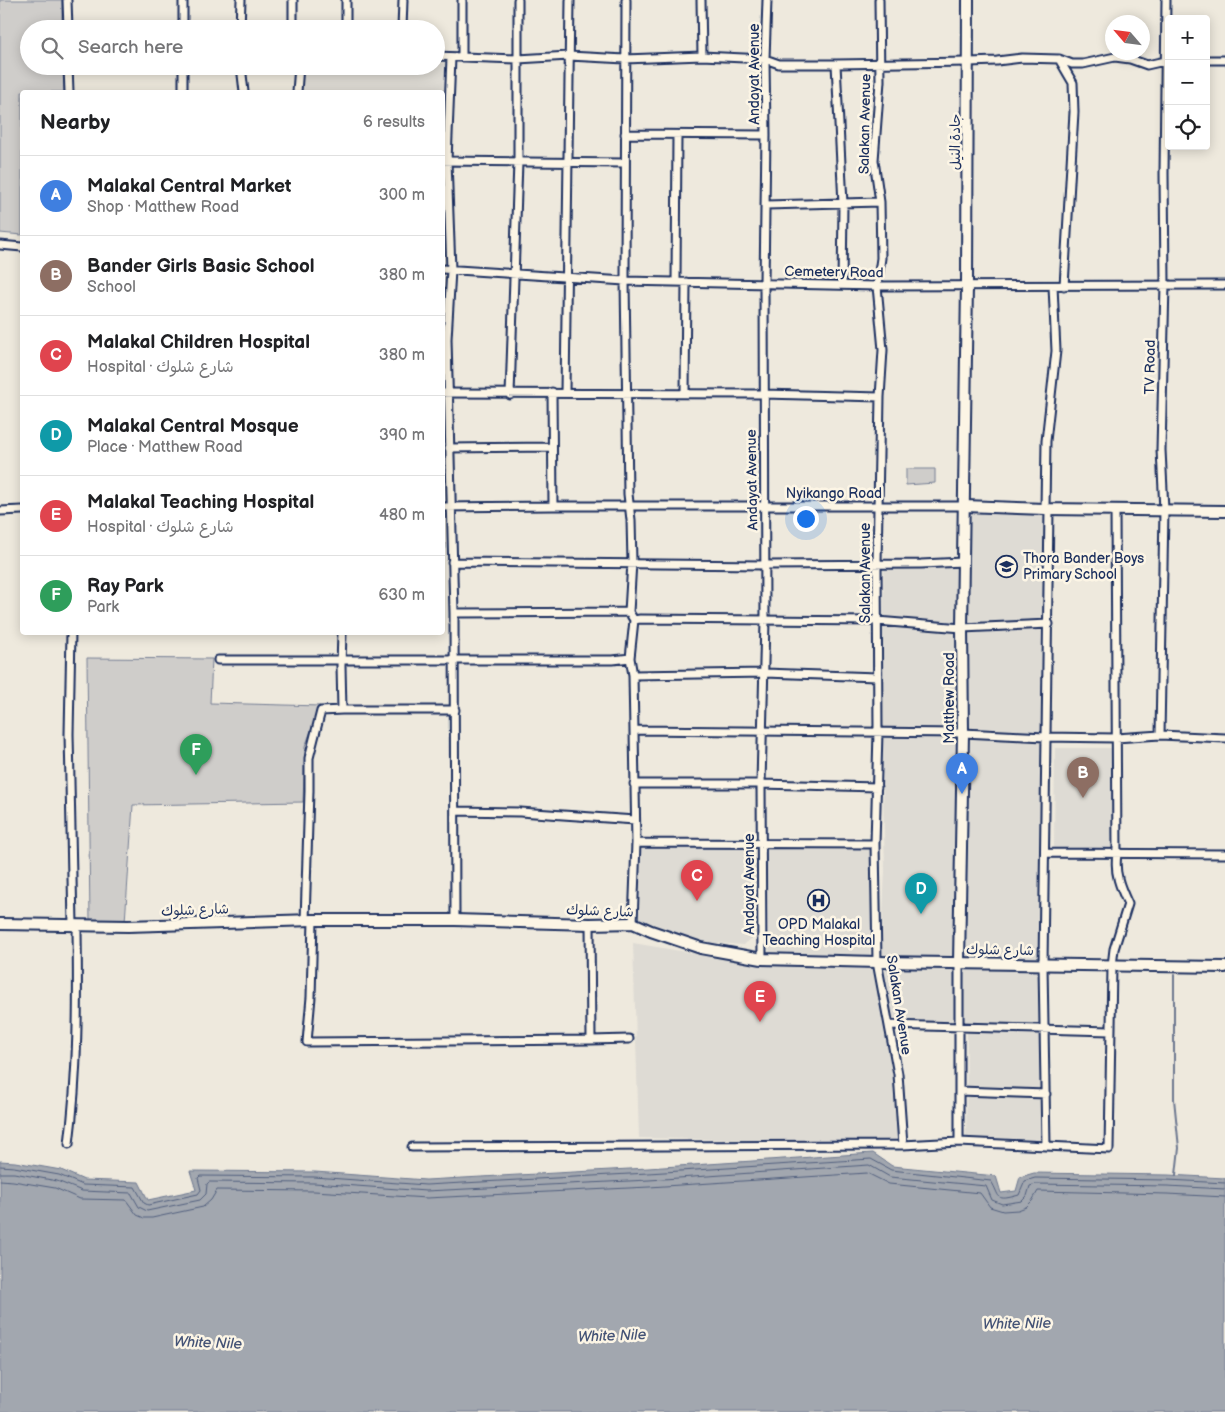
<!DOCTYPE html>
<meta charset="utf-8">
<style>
body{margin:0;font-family:"Balsamiq Sans","Playpen Sans Arabic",sans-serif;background:#f6f6f6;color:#202124}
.controls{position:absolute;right:15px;top:15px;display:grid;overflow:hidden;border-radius:5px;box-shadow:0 2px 12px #0003}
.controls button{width:45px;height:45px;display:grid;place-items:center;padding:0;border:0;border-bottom:1px solid #e0e0e0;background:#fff;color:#202124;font:25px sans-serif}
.compass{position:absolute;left:1105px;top:15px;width:45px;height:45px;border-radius:50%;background:#fff;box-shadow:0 2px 12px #0003;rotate:298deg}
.you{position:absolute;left:805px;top:518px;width:18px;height:18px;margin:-12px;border:4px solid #fff;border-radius:50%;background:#1a73e8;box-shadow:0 0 0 8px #1a73e833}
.badge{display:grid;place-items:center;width:32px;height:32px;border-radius:50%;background:#111827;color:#fff;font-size:16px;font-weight:700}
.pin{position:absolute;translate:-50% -41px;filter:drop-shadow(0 1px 2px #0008)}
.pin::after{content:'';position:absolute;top:26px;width:18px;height:15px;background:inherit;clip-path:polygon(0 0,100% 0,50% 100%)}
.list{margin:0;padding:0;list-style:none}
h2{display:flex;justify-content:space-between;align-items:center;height:65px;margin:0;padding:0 20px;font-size:21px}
h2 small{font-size:16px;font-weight:400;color:#757577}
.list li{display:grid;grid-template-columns:32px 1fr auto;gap:15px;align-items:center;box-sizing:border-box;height:80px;padding:0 20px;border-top:1px solid #e0e0e0}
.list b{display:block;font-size:19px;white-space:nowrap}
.list p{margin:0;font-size:16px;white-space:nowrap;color:#757577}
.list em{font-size:16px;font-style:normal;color:#757577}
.icon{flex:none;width:28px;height:28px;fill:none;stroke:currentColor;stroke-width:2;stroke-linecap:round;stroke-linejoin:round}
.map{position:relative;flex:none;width:1225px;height:1412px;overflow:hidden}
.search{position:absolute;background:#fff;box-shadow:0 2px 12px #0003;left:20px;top:20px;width:425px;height:55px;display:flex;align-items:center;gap:12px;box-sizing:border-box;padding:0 18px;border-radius:28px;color:#757577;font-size:19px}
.panel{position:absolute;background:#fff;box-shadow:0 2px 12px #0003;left:20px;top:90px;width:425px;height:545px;border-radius:5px}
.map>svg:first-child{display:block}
.built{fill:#dedbd4}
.green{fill:#cfcdca;stroke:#757e94}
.water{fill:#a2a7af;stroke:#6c778f}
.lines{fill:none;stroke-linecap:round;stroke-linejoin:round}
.shore{stroke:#515f7e;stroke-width:1}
.stream{stroke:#6c778f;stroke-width:2}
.street-casing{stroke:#1b2f5e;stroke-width:11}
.secondary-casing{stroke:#1b2f5e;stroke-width:14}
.street{stroke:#fcf5e5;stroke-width:7}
.secondary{stroke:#fcf5e5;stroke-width:10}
.labels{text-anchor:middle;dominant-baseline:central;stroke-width:5;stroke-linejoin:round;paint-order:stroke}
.street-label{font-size:14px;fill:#1b2f5e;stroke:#fcf5e5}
.poi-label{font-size:14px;fill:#1b2f5e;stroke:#fcf5e5;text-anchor:start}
.water-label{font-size:15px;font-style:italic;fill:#445376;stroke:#fcf5e5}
</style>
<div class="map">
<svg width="1225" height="1412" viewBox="0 0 1225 1412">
<rect width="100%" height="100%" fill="#eee9dd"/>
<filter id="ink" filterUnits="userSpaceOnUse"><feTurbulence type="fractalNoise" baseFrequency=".02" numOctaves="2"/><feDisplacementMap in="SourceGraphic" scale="10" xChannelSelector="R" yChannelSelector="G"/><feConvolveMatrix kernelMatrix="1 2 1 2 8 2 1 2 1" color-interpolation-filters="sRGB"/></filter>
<g filter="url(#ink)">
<!-- built -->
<path class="built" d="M445,63L443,155L442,92H302V67L436,66V64Z
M969,510L1046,511L1045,621L968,623Z
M959,563L961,625L1041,627L1042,1142L966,1138L967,1028L890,1025L879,958L881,957L885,870L881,718L884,567Z
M1055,748H1112L1111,849H1054Z
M641,846H755L756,883L752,939L748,941L744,945L699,942L639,918Z
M766,846H873L870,958L769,955Z
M633,943L764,965L873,969L894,1075L900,1143L639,1138Z"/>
<!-- green -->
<path class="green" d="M0,0H62V29H29V66H63L64,92H22V235L0,233Z
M906,469H935V483L906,485Z
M87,658L212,659L210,703L320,706L305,747L303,802L133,805L125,922H90Z"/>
<!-- water -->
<path class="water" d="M873,1153L892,1166L996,1176L1001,1193L1016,1191L1020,1177L1034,1173L1168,1175L1225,1178V1412H0V1161L15,1162L61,1170L84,1180L139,1182L148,1200L196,1190L190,1171L315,1172L426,1180L648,1168Z"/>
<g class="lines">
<!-- shore -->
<path class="shore" d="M0,1166L14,1167L59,1175L83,1185L135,1187L144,1203L148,1205L198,1194L201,1190L198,1178L200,1176L314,1177L426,1185L648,1173L871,1159L891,1170L991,1181C1001,1197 994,1202 1019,1195L1025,1181L1035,1178L1168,1180L1225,1183
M0,1173H14L57,1181L82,1191L131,1193L139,1207L147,1211L200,1200L206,1194L207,1184L209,1182L314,1183L426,1191L649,1180L869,1165L890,1177L986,1186L992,1200L1002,1204L1022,1201L1027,1196L1030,1186L1036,1184L1167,1186L1225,1189
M0,1180L13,1181L55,1188L80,1199L126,1200L137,1215L144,1218H152L203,1207L211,1200L217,1190L314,1191L427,1198L649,1187L867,1173L889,1184L980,1193L990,1207L1003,1211L1018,1210L1026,1207L1032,1201L1038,1191L1167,1194L1225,1197"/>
<!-- stream -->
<path class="stream" d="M1174,975V1099L1179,1148L1176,1175"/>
<defs>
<path id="street" d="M67,0L68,29
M183,0V29
M293,0V29
M462,0V56
M626,0L625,281L628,494L631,520L632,562L629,612L634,620L630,658L633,675L636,843L633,923
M701,0L702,56
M879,0L880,81L874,160L880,202L881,258L877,286L883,350L880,397L877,564L878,732L875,844L877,962L898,1074L903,1145
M240,29L241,0
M346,29V0
M402,29L403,0
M436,56L518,59L569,56L625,59L702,56L765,59L779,64H836L969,62L997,61L1022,58L1059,59L1072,64H1083L1115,57L1130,59L1147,65L1169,60
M451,57L447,161L451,270L447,339L454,613L455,920
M1059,59L1073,83L1074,112L1064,286
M1206,60H1225
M836,64L843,204L842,285
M68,66L69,92
M183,66V92
M241,66L244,92
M297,92L299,66
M625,134L766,135
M443,161L625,163
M766,205L880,202
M0,245L22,247
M442,269L625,281L877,286L1225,285
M676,282L677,135
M552,392L553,506
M442,393L764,394L880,397
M565,393L570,0
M685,394L686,282
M510,395L518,162V0
M449,448L552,447
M442,507L553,506H965
M1045,509L1046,441L1056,351L1053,286
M0,511L22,510
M452,562L765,565L921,564L963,562
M454,613L629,612
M634,620L640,619L877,621L962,628L1049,624
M218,660H613L630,658
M633,675L765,673L877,677
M342,710H455
M634,730L963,733L1045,737L1116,738L1160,735L1225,738
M1160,735L1164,510L1161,450L1165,284L1164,173L1166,0
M634,784H761L877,787
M456,811L520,812L635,820
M636,843L875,844
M1045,853L1225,854
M313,920L311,997L307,1042L591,1040
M305,921L309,791V758L321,711L342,710L341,666L342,632
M590,924L591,1040L629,1039
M762,959L761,784L765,621L764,283L766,135L765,59L767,0
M889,1025L1110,1031
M960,1091L1046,1094
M959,1142V963
M69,1144C78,1073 78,1002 77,930L73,925L69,734L71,632
M1046,1146L1109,1149L1112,966L1114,949L1128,904C1120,887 1114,873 1117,854L1115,510
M412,1147L903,1145L959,1142L1046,1146L1043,965L1049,509"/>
<path id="secondary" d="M965,506L1045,509L1225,511
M0,924L128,926L313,920H455L590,924L633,923L651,931L701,948L762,959L877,962L1225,967
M959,963L963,733L962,628L967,285L968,0"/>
</defs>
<!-- street casing -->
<use href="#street" class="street-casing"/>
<!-- secondary casing -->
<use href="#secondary" class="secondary-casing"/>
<!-- street -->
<use href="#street" class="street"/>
<!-- secondary -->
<use href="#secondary" class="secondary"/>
</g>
</g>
<!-- icons -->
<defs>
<symbol id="school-ring" viewBox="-11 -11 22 22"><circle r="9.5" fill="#fcf5e5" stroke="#1b2f5e" stroke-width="1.5"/><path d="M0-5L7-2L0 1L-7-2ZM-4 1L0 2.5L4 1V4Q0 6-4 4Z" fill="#1b2f5e"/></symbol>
<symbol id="hospital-ring" viewBox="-11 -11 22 22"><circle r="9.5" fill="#fcf5e5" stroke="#1b2f5e" stroke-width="1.5"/><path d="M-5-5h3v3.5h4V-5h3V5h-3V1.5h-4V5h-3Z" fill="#1b2f5e"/></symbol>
</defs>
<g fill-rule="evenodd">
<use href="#school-ring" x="994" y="554" width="25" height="25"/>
<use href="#hospital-ring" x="806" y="888" width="25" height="25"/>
</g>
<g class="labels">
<!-- street labels -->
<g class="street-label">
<text transform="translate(754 74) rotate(-90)">Andayat Avenue</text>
<text transform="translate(865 124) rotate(-89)">Salakan Avenue</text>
<text transform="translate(955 142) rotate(-90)">جادة النيل</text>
<text transform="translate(834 272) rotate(1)">Cemetery Road</text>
<text transform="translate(1150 367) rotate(-89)">TV Road</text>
<text transform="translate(752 480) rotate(-91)">Andayat Avenue</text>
<text x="834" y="493">Nyikango Road</text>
<text transform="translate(865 573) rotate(-90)">Salakan Avenue</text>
<text transform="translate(949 698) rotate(-90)">Matthew Road</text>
<text transform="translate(749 884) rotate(-90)">Andayat Avenue</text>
<text transform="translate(195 910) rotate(-2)">شارع شلوك</text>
<text transform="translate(600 911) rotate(2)">شارع شلوك</text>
<text transform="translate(1000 950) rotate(1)">شارع شلوك</text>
<text transform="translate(899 1005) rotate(81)">Salakan Avenue</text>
</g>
<!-- poi labels -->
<g class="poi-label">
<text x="1023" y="558">Thora Bander Boys<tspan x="1023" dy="16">Primary School</tspan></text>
<text x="819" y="924" text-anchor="middle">OPD Malakal<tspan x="819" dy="16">Teaching Hospital</tspan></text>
</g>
<!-- water labels -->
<g class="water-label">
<text transform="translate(1017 1324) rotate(-1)">White Nile</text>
<text transform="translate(612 1336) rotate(-2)">White Nile</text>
<text transform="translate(208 1343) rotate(2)">White Nile</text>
</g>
</g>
</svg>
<div class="controls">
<button>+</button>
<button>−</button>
<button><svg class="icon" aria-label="locate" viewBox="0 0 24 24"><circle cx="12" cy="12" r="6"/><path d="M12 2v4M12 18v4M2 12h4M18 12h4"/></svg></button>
</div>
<svg class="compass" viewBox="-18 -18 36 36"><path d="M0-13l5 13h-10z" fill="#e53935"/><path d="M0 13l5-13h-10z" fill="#757577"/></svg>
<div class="you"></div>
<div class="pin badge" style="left:962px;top:794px;background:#3f7fe0">A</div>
<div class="pin badge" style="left:1083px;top:798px;background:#8d6e63">B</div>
<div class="pin badge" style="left:697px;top:901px;background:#e0444e">C</div>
<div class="pin badge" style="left:921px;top:914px;background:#0f9aa8">D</div>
<div class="pin badge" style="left:760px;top:1022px;background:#e0444e">E</div>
<div class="pin badge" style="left:196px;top:775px;background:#2e9e5b">F</div>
<div class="search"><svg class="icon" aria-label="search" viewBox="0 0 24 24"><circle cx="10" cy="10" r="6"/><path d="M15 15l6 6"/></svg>Search here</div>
<section class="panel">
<h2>Nearby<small>6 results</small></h2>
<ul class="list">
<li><span class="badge" style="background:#3f7fe0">A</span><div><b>Malakal Central Market</b><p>Shop · Matthew Road</p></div><em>300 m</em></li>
<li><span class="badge" style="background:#8d6e63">B</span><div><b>Bander Girls Basic School</b><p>School</p></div><em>380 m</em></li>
<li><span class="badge" style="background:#e0444e">C</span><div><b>Malakal Children Hospital</b><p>Hospital · شارع شلوك</p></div><em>380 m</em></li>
<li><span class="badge" style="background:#0f9aa8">D</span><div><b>Malakal Central Mosque</b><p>Place · Matthew Road</p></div><em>390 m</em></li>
<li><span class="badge" style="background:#e0444e">E</span><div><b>Malakal Teaching Hospital</b><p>Hospital · شارع شلوك</p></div><em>480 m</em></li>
<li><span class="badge" style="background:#2e9e5b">F</span><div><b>Ray Park</b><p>Park</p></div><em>630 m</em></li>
</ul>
</section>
</div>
